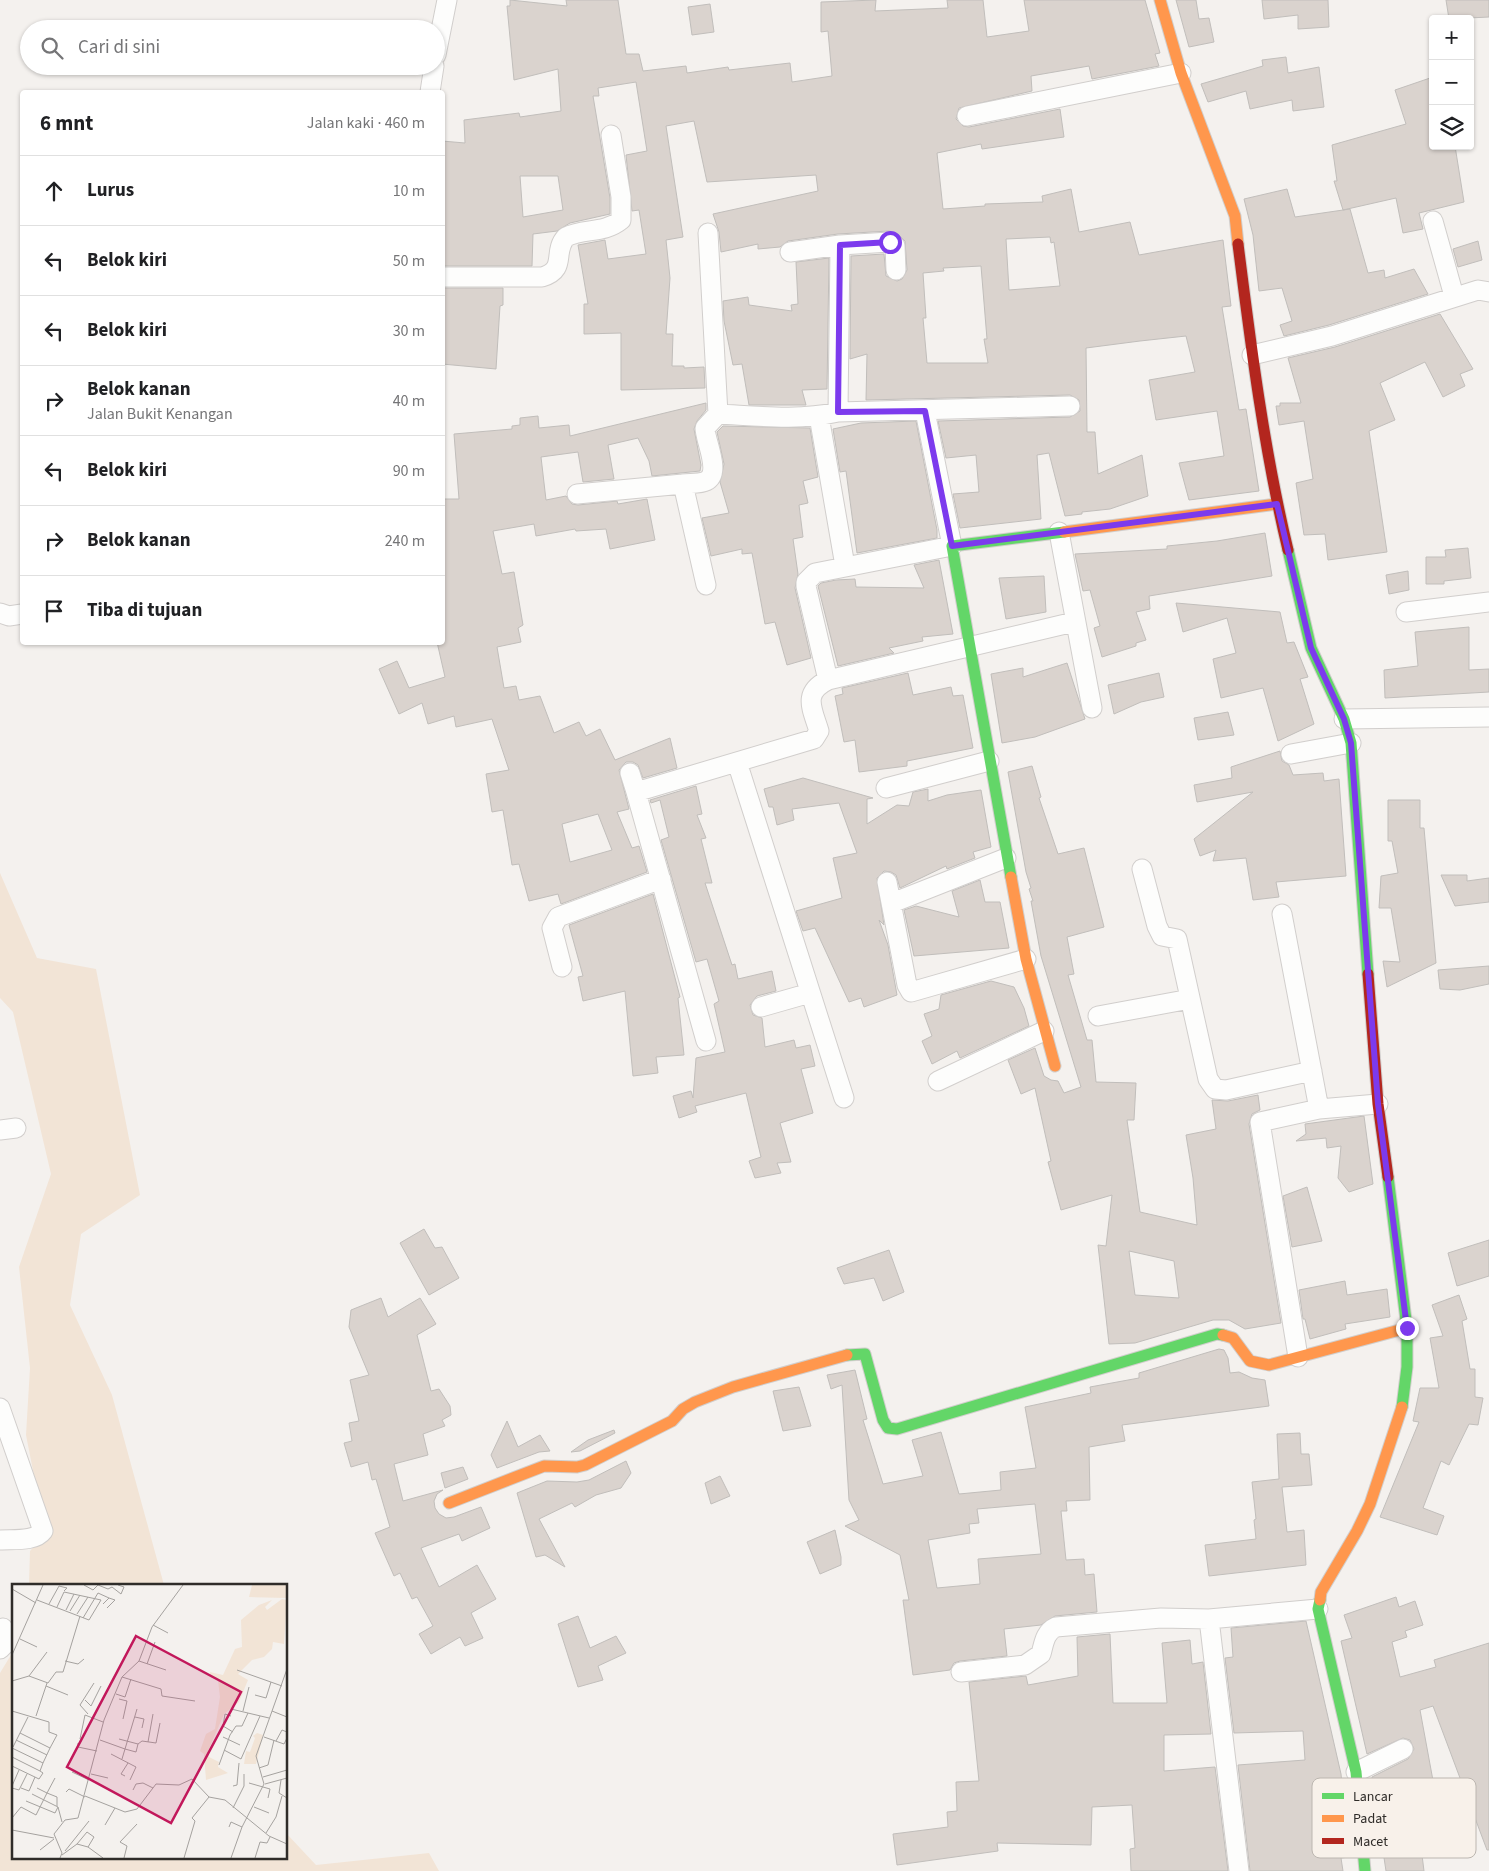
<!DOCTYPE html>
<html lang="id">
<meta charset="utf-8">
<style>
body{margin:0;font-family:"Source Sans 3",sans-serif;background:#f2f2f2;color:#202124}
.controls{position:absolute;right:15px;top:15px;display:grid;overflow:hidden;border-radius:5px;box-shadow:0 1px 4px #0004}
.controls button{width:45px;height:45px;display:grid;place-items:center;padding:0;border:0;border-bottom:1px solid #e0e0e0;background:#fff;color:#202124;font:25px sans-serif}
.stop{position:absolute;width:15px;height:15px;margin:-11px;border:4px solid #7c3aed;border-radius:50%;background:#fff}
.stop.end{background:#7c3aed;border-color:#fff;box-shadow:0 1px 5px #0008}
.list{margin:0;padding:0;list-style:none}
h2{display:flex;justify-content:space-between;align-items:center;height:65px;margin:0;padding:0 20px;font-size:21px}
h2 small{font-size:16px;font-weight:400;color:#757577}
.list li{display:grid;grid-template-columns:32px 1fr auto;gap:15px;align-items:center;box-sizing:border-box;height:70px;padding:0 20px;border-top:1px solid #e0e0e0}
.list b{display:block;font-size:19px;white-space:nowrap}
.list p{margin:0;font-size:16px;white-space:nowrap;color:#757577}
.list em{font-size:16px;font-style:normal;color:#757577}
.icon{flex:none;width:28px;height:28px;fill:none;stroke:currentColor;stroke-width:2;stroke-linecap:round;stroke-linejoin:round}
.map{position:relative;flex:none;width:1489px;height:1871px;overflow:hidden}
.search{position:absolute;background:#fff;box-shadow:0 1px 4px #0004;left:20px;top:20px;width:425px;height:55px;display:flex;align-items:center;gap:12px;box-sizing:border-box;padding:0 18px;border-radius:28px;color:#757577;font-size:19px}
.panel{position:absolute;background:#fff;box-shadow:0 1px 4px #0004;left:20px;top:90px;width:425px;height:555px;border-radius:5px}
.map>svg:first-child{display:block}
.green{fill:#f2e4d6}
.building{fill:#dad3ce;stroke:#c1bebb;fill-rule:evenodd}
.lines{fill:none;stroke-linecap:round;stroke-linejoin:round}
.street-casing{stroke:#d1cecc;stroke-width:21}
.fast-casing{stroke:#d1cecc;stroke-width:13}
.slow-casing{stroke:#d1cecc;stroke-width:13}
.jam-casing{stroke:#d1cecc;stroke-width:13}
.street{stroke:#fdfdfc;stroke-width:19}
.fast{stroke:#63d668;stroke-width:11}
.slow{stroke:#ff974d;stroke-width:11}
.jam{stroke:#b3261e;stroke-width:11}
.route{stroke:#7c3aed;stroke-width:6}
.inset-road{fill:none;stroke:#a5a29f;stroke-width:1}
.view{fill:#c2185b;fill-opacity:0.15;stroke:#c2185b;stroke-width:2.5}
.inset-edge{fill:none;stroke:#2f2c29;stroke-width:2.5}
.key{fill:#f8f1ea;stroke:#bcb6b0;stroke-width:1}
.key-label{font-size:14px;fill:#2f2c29}
</style>
<div class="map">
<svg width="1489" height="1871" viewBox="0 0 1489 1871">
<rect width="100%" height="100%" fill="#f4f1ee"/>
<!-- green -->
<path class="green" d="M0,873L37,958L96,969L140,1195L81,1234L70,1305L112,1395L164,1585H29L30,1551L52,1527L38,1496L26,1435L30,1368L19,1267L51,1174L13,1012L0,998Z
M14,1650V1857H286V1833L316,1865L429,1853L439,1871H0V1673Z"/>
<!-- building -->
<path class="building" d="M510,0L567,6L566,0H618L626,54H639L643,71L686,66L687,73L728,67L729,70L790,63L792,82L832,76L828,31L821,32V2L876,0L875,11L948,8L947,0H983L987,37L1029,31L1024,0H1145L1160,53L1155,54L1159,66L1092,79L1089,66L1031,76L1032,91L959,108L956,119L963,126L969,127L1060,109L1064,137L982,149L981,144L937,153L943,209L985,206V204L1043,202L1042,196L1071,189L1079,232L1130,222L1139,255L1223,240L1231,306L1222,307L1239,410L1246,409L1259,491L1189,500L1179,463L1224,456L1217,411L1156,420L1149,380L1195,372L1186,336L1140,341L1086,348L1087,432H1095L1098,474L1142,455L1148,496L1110,509L1082,512V514L1065,516L1049,453L1037,455L1041,519L960,528L953,494L979,492L976,455L946,458L938,421L1070,417L1080,411L1079,400L1070,395L866,400L867,354L850,359L851,256L884,254L886,276L897,281L902,279L907,270L905,241L897,233L889,231L838,234L788,241L780,247L758,249V244L721,252L719,232L713,214L818,191L816,175L707,182L694,121L666,126L683,237L666,240L670,278L666,334H673L672,366H684V368L704,367L705,388L621,390V333L584,334V304H588L578,245L605,240L608,259L646,254L639,210L632,211L626,155L647,151L636,82L598,88L599,96H593L610,198V214L570,223L557,231L533,234L532,266H442V141L465,143L464,120L519,113L520,117L561,111L558,69L514,80L507,6H510ZM520,176H558L563,210L523,217ZM1050,237L1051,243L1054,242L1060,286L1009,290L1006,239ZM981,266L987,339H984L988,363H927L923,318H926L923,273L944,271L943,268Z
M1176,0H1196L1199,19L1209,18L1214,42L1189,47Z
M1262,0H1328L1329,27L1298,29V15L1264,19Z
M1446,0H1489V17L1449,19Z
M710,4L714,32L692,35L688,7Z
M1286,57L1288,73L1319,67L1324,107L1293,111L1292,100L1250,109L1246,91L1208,102L1201,84L1263,66L1262,60Z
M1433,77V146H1455L1464,202L1419,213L1423,229L1403,233L1396,198L1343,210L1334,181H1337L1332,145L1406,124L1395,90Z
M1287,189L1295,217L1350,209L1368,273L1384,270L1385,278L1414,269L1428,294L1329,325L1284,336L1280,325L1292,321L1282,288L1259,291L1253,235L1244,199Z
M1478,241L1482,260L1458,267L1453,249Z
M829,258L827,389L802,390L806,405H749L742,364L733,365L724,321L723,301L748,297L749,305L792,311L791,305L798,304L796,262Z
M442,288H503V305L500,306L496,369L442,364Z
M1440,314L1473,369L1460,374L1465,386L1443,397L1425,362L1380,383L1395,420L1369,431L1387,552L1328,560L1325,534L1304,535L1296,483L1313,479L1304,421L1279,425L1276,406H1280V403H1301L1288,358L1335,347Z
M706,403V410L697,421L694,429L701,465L700,471L652,476L649,461L638,438L608,445L614,479L583,482L578,452L541,457L546,500L566,496L572,504L578,505L617,501L618,504L647,499L655,540L610,549L606,529L576,531L575,529L536,536L534,524L493,531L502,574L514,572L523,625L518,628L521,642L497,647L504,688L516,686L519,700L540,696L554,733L579,722L586,736L600,729L615,760L670,738L677,768L643,778L638,765L633,762H626L619,770L629,809L617,812L632,848L639,846L647,872L561,904L558,894L529,901L519,864L512,865L503,810L492,812L486,774L509,770L492,719L456,727L454,716L428,724L422,703L399,714L379,669L397,661L409,688L445,677L437,642H442V499H459L454,434L512,429V426L520,425V418L538,416L539,428L569,425L570,436ZM598,814L612,850L570,862L562,824Z
M916,421L937,530V538L857,553L846,471L840,472L833,429L861,423Z
M723,426L810,428L818,477L803,481L808,503L799,505L803,537L793,539L798,574L795,588L811,658L787,665L775,622L765,624L752,553L742,554V549L711,556L702,518L729,513L720,482L724,464L717,432Z
M1265,533L1272,576L1149,596L1150,609L1136,612L1146,640L1136,643V646L1102,657L1094,628L1100,626L1090,590L1083,591L1075,554L1167,549V546L1217,541Z
M1468,548L1471,578L1444,581V584H1426V557H1446L1445,550Z
M939,560L953,634L922,637L923,641L889,648L894,653L838,666L818,586L821,583L836,580L855,579L856,587L924,588L914,565Z
M1408,571L1409,590L1389,594L1386,575Z
M1044,576L1046,612L1006,619L999,578Z
M1176,603L1280,612L1287,643L1294,642L1308,677L1300,679L1314,724L1278,741L1263,688L1221,698L1213,659L1236,653L1227,618L1183,632Z
M1469,627V670L1489,669V692L1385,698L1384,670L1418,666L1415,632Z
M1067,663L1085,719L1035,737L1002,743L991,674L1023,668V677Z
M908,673L913,695L951,687L953,696L963,695L973,748L907,761V766L859,772L855,740L844,742L835,696L843,694L842,688Z
M1159,673L1164,697L1141,702L1114,714L1108,685Z
M1228,712L1234,735L1198,740L1194,718Z
M1280,751L1282,761L1289,765L1293,775L1323,773L1324,781L1339,779L1346,876L1276,882L1279,897L1253,900L1246,858L1213,861L1216,850L1200,856L1194,839L1253,792L1197,802L1194,785L1232,778L1231,767Z
M1032,766L1041,797L1039,798L1058,854L1084,848L1104,927L1067,937L1074,974L1068,975L1087,1040H1092L1096,1082L1136,1083L1134,1120H1127L1140,1212L1197,1225L1193,1178L1186,1135L1216,1129L1212,1100L1228,1101L1258,1095L1260,1110L1252,1114L1249,1124L1281,1323L1245,1329L1229,1320H1213L1135,1343L1109,1344L1098,1245L1106,1246L1112,1195L1061,1210L1048,1162L1051,1161L1035,1088L1021,1094L1008,1060L1035,1048L1044,1076L1051,1080L1058,1081L1064,1093L1081,1087L1041,956L1031,901H1033L1029,889L1031,888L1026,872L1008,772ZM1129,1251L1174,1261L1179,1298L1135,1295Z
M803,778L873,798L867,799V824L897,805L909,806L913,792L928,789V801L947,795L981,790L991,847L973,852L975,858L947,869L946,866L900,888L896,875L891,872L884,871L877,878L884,925L879,920L888,945L897,995L864,1007L861,998L849,1002L815,928L803,931L796,911L842,898L833,858L857,853L839,803L792,809L794,820L777,825L773,807H769L764,789Z
M696,786L702,814L697,815L706,838L701,839L712,883H705L732,965L735,964L738,979L772,971L776,991L757,996L750,1005L753,1015L762,1018L765,1047L794,1040L796,1048L810,1045L815,1066L801,1069L813,1113L780,1123L791,1162L777,1163L781,1173L755,1178L749,1161L761,1157L746,1093L695,1106L697,1112L679,1118L673,1096L691,1091L693,1098L696,1058L725,1052L714,1004L719,1001L707,959L696,962L661,840L669,837L660,800L651,803L650,800Z
M1388,800H1420V828H1424L1436,963L1387,987L1383,961L1400,962L1391,908H1379L1381,876L1398,873L1392,841H1388Z
M1441,875H1467V881L1489,878V902L1455,906Z
M980,880L985,902H1000L1009,948L914,956L904,910L916,906L959,917L952,891Z
M653,894L680,997L678,998L684,1055L656,1057L658,1073L633,1076L625,991L583,1001L578,977L583,976L569,925Z
M1489,966V984L1460,990L1440,989L1438,970Z
M991,981L1014,987L1024,1008L1029,1026L960,1058L957,1051L932,1064L922,1041L932,1036L924,1014L939,1009L941,995Z
M1364,1116L1373,1184L1349,1192L1338,1178L1341,1146L1327,1148L1326,1138L1296,1141L1306,1134L1305,1124Z
M1307,1187L1322,1241L1292,1247L1283,1196Z
M424,1229L435,1248L442,1247L459,1278L429,1295L400,1243Z
M1489,1240V1276L1457,1286L1448,1253Z
M889,1250L904,1292L883,1301L874,1278L844,1284L837,1268Z
M1345,1281L1347,1295L1387,1289L1390,1317L1345,1324L1346,1329L1310,1339L1305,1319H1303L1299,1290Z
M1459,1295L1467,1319L1462,1321L1470,1369H1475V1397L1483,1398L1478,1425L1469,1424L1449,1465L1441,1461L1423,1508L1444,1516L1437,1535L1380,1517L1419,1422L1413,1421L1420,1388H1439L1430,1338L1443,1336L1432,1305Z
M381,1298L388,1317L420,1298L436,1324L417,1335L431,1391L439,1389L450,1406L451,1415L442,1420L445,1426L423,1434L428,1455L394,1464L403,1501L443,1490L437,1494L434,1501L435,1508L439,1514L446,1518L454,1517L481,1507L490,1528L462,1541L459,1534L421,1548L439,1587L477,1565L496,1599L471,1613L483,1638L465,1646L460,1637L431,1654L419,1634L433,1626L417,1597L412,1599L400,1573L394,1576L375,1533L390,1527L376,1479L372,1480L368,1462L351,1467L344,1443L352,1441L349,1423L359,1421L350,1380L369,1375L349,1327L351,1310Z
M1219,1349L1224,1350L1228,1358L1230,1373L1239,1372L1252,1378L1265,1380L1269,1406L1122,1425L1125,1441L1089,1447L1090,1500L1066,1501L1067,1511H1061L1066,1560L1084,1559L1085,1575L1094,1574L1097,1612L1055,1616L1041,1625L1004,1629L1007,1656L960,1661L954,1663L950,1670L913,1675L903,1600H909L900,1555L845,1526L859,1520L849,1500L842,1385L831,1389L827,1375L855,1370L867,1419L863,1420L883,1484L923,1476L912,1440L941,1432L959,1494L1001,1490L1000,1472L1036,1468L1025,1407L1091,1393L1090,1387L1139,1378V1373ZM1035,1504L1041,1554L978,1559L980,1584L937,1588L928,1540L970,1533L969,1524L979,1523L977,1509Z
M799,1387L811,1426L783,1431L773,1391Z
M507,1421L518,1447L540,1435L550,1451L539,1452L497,1468L491,1455Z
M614,1430L615,1433L580,1451L571,1452L588,1440Z
M1300,1433L1301,1454H1309L1312,1485L1282,1487L1287,1532L1304,1530L1306,1565L1209,1576L1205,1545L1256,1539L1254,1520L1256,1519L1252,1482L1279,1479L1277,1434Z
M626,1461L631,1473L621,1488L596,1495L575,1507L572,1503L539,1519L565,1567L545,1555L536,1557L517,1493L547,1481L577,1482L589,1480Z
M463,1467L468,1479L445,1488L441,1473Z
M720,1476L730,1496L711,1504L705,1483Z
M835,1530L841,1557V1565L820,1574L807,1542Z
M1396,1597L1399,1607L1415,1601L1423,1625L1405,1631L1407,1637L1392,1642L1400,1677L1436,1667L1434,1660L1489,1643V1850H1487L1433,1706L1420,1710L1446,1851L1422,1855L1424,1871H1386L1383,1851L1378,1852L1372,1777L1408,1759L1414,1749L1410,1740L1403,1738L1367,1754L1341,1641L1352,1638L1344,1615Z
M578,1616L590,1648L616,1636L626,1653L598,1666L603,1680L578,1687L558,1624Z
M1306,1621L1341,1774L1349,1857L1341,1858L1343,1871H1250L1238,1765L1305,1760L1303,1731L1234,1733L1225,1658L1233,1657L1231,1628Z
M1110,1634L1113,1703H1167L1162,1643L1190,1640L1192,1664L1203,1662L1211,1734L1164,1735V1771L1215,1767L1228,1871H1131L1130,1849L1135,1848L1132,1805L1092,1807L1091,1845L997,1843L998,1851L897,1865L893,1834L948,1827L947,1812L957,1811L956,1782L979,1781L969,1682L1026,1676L1028,1685L1078,1676L1077,1637Z"/>
<g class="lines">
<defs>
<path id="street" d="M436,55L447,0
M430,92L434,66
M967,116L1181,73
M1433,221L1454,296
M708,233L718,414C758,416 798,421 838,412L1070,406
M840,245L890,242L895,246L896,270
M790,252L840,245L838,412
M442,277H542C568,269 552,252 566,237C584,228 604,234 621,220V197L611,135
M1252,355L1332,336L1478,290L1489,292
M819,416L845,566
M577,494L683,484
M1059,532L1092,708
M706,585L683,484C690,483 700,484 706,481C722,473 705,441 705,428L718,414
M1406,612L1489,602
M0,613L9,616L22,614
M828,680L806,586V582L815,573L952,546L925,411
M1344,719L1489,717
M1291,754L1351,743
M737,762L844,1098
M630,773L636,792
M886,788L989,761
M1142,869L1157,926L1162,936L1177,939L1208,1079L1215,1089L1226,1090L1312,1071
M887,882L907,985L911,992L1026,959
M892,903L1006,858
M1282,914L1319,1109
M562,967L552,928L558,917L661,879
M761,1007L810,993
M1098,1016L1190,999
M706,1041L636,792L814,739L819,731C812,708 802,693 828,680L1074,622
M938,1081L1044,1031
M0,1130L16,1128
M1298,1357L1260,1122L1319,1109L1378,1104
M0,1408L43,1531C35,1542 13,1539 0,1540
M1209,1619L1239,1871
M0,1649L4,1645L3,1628
M961,1672L1025,1665L1041,1654C1044,1643 1045,1632 1056,1627L1161,1618L1209,1619L1318,1609
M1356,1772L1403,1749"/>
<path id="fast" d="M1288,550L1311,648L1344,719L1351,743L1368,974
M1011,877L952,546L1064,532
M1388,1177L1407,1328V1367L1402,1407
M847,1355L865,1354L883,1420L888,1428L897,1429L1217,1334L1223,1335
M1320,1600L1318,1609L1356,1772L1365,1871"/>
<path id="slow" d="M1160,0L1181,73L1235,216L1238,244
M1064,532L1277,504
M1011,877L1026,959L1055,1066
M1223,1335L1233,1338L1250,1361L1269,1365L1407,1328
M449,1503L544,1466L577,1467L585,1465L672,1421L683,1409L695,1402L733,1387L847,1355
M1320,1600L1321,1592L1357,1531L1370,1504L1402,1407"/>
<path id="jam" d="M1238,244C1251,347 1264,450 1288,550
M1368,974L1378,1104L1388,1177"/>
</defs>
<!-- street casing -->
<use href="#street" class="street-casing"/>
<!-- fast casing -->
<use href="#fast" class="fast-casing"/>
<!-- slow casing -->
<use href="#slow" class="slow-casing"/>
<!-- jam casing -->
<use href="#jam" class="jam-casing"/>
<!-- street -->
<use href="#street" class="street"/>
<!-- fast -->
<use href="#fast" class="fast"/>
<!-- slow -->
<use href="#slow" class="slow"/>
<!-- jam -->
<use href="#jam" class="jam"/>
</g>
<g class="lines">
<!-- route -->
<path class="route" d="M890,242L840,245L838,412L925,411L952,546L1277,504L1311,648L1344,719L1351,743L1378,1104L1407,1328"/>
</g>
<!-- overview -->
<g transform="translate(12 1584)">
<rect width="275" height="275" fill="#f4f1ee"/>
<path d="M240,1H275V14L237,13ZM270,15L275,16L272,60L261,58L260,65L252,73L240,76L226,90L236,96L227,118L212,130L196,167L197,173L207,178L206,183L216,189L194,196L192,170L188,167L194,150L203,145L208,113L206,96L198,93V88L211,91L223,65L230,63L229,36L247,21L260,16L253,23L255,26ZM245,149L251,151L244,180H232L234,167L238,168L243,154L241,152Z" fill="#f2e4d6"/>
<path class="inset-road" d="M72,1L81,6L86,1M86,1L96,5L100,3L109,10L112,3L106,1M0,5L24,19M25,16L77,36L89,16L52,8L45,23M37,20L47,2L55,4L52,7M95,24L103,16L97,14M54,26L62,10M58,27L68,11M65,30L76,13M71,34L86,9L97,14L91,20M141,41L156,49M8,55L25,63M0,71L31,1M53,77L66,80L72,75M127,77L154,86M135,80L143,58M225,86L270,102M17,92L35,68M110,93L149,105L150,112L183,117M0,97L17,92L36,99L44,88H51L68,32M34,102L56,111M104,110L113,113L119,95M243,111L254,114L259,98M107,115L115,117L111,135M73,116L79,122L89,102M219,125L257,134M0,127L37,138V148L45,151L38,164M231,127L237,103M260,127L275,133M76,130L68,121L82,99M24,132L35,99M219,132L213,130L211,142L221,148M123,133L132,135L130,144M211,153L228,161M252,153L272,160L275,154M68,155L73,131L91,138M107,155L126,160L130,157L144,159L148,139M4,156L35,171M88,156L113,165L125,125M264,157L270,146L275,148M136,158L141,130M66,159V163L85,167M1,163L16,133M0,164L31,179L38,164L8,149M212,166L229,175L248,132M99,170L124,183L118,196M0,173L28,187L31,179M110,175L113,165L124,168L126,160M207,181L218,151L224,142H230L236,129M0,182L27,195L31,189L28,187M247,184L256,181L262,156M60,188L77,196M79,190L96,194M113,192L109,190L116,179M251,193L275,186M269,196L267,209L275,214M237,199L258,205L256,214M253,200L275,194M0,202L7,186M221,202L225,201L227,179M0,204L7,206L15,190M9,204L17,207L23,193M25,204L35,209L43,194M121,206L124,200L131,199L141,204M54,208L57,205L73,213M20,210L46,223L50,238M73,212L113,228L125,225L144,200L167,201L180,195L197,213L213,216L257,252L275,260M14,217L43,229L46,223M242,223L257,229M221,224L232,202V190M0,234L9,223L24,231L35,209L45,213V222M93,241L103,224M217,243L219,238L230,243M0,246L42,254M254,249L264,233L270,212M76,263L91,274M28,266L42,255M53,267L77,237M50,271L65,260L75,248L82,253L76,263L65,260M48,274L50,269L42,250L53,236L66,234L92,136L110,93L127,77L140,43L171,1M112,274L115,262L108,258L125,240M172,274L183,237L180,234L197,213M219,274L230,243L252,200L244,172L275,85M243,274L248,258L255,259L258,253"/>
<path class="view" d="M124,52L229,108L159,239L55,183Z"/>
<rect width="275" height="275" class="inset-edge"/>
</g>
<!-- legend -->
<rect x="1312" y="1778" width="164" height="80" rx="8" class="key"/>
<rect x="1322" y="1793" width="22" height="6" fill="#63d668"/>
<rect x="1322" y="1815" width="22" height="7" fill="#ff974d"/>
<rect x="1322" y="1838" width="22" height="6" fill="#b3261e"/>
<g class="key-label">
<text x="1353" y="1801">Lancar</text>
<text x="1353" y="1823">Padat</text>
<text x="1353" y="1846">Macet</text>
</g>
</svg>
<div class="controls">
<button>+</button>
<button>−</button>
<button><svg class="icon" aria-label="layers" viewBox="0 0 24 24"><path d="M12 4l9 5-9 5-9-5zM3 14l9 5 9-5"/></svg></button>
</div>
<div class="stop" style="left:890px;top:242px"></div>
<div class="stop end" style="left:1407px;top:1328px"></div>
<div class="search"><svg class="icon" aria-label="search" viewBox="0 0 24 24"><circle cx="10" cy="10" r="6"/><path d="M15 15l6 6"/></svg>Cari di sini</div>
<section class="panel">
<h2>6 mnt<small>Jalan kaki · 460 m</small></h2>
<ul class="list">
<li><svg class="icon" aria-label="ahead" viewBox="0 0 24 24"><path d="M12 20V5M6 11l6-6 6 6"/></svg><div><b>Lurus</b></div><em>10 m</em></li>
<li><svg class="icon" aria-label="left" viewBox="0 0 24 24"><path d="M17 20v-9H6M10 6l-5 5 5 5"/></svg><div><b>Belok kiri</b></div><em>50 m</em></li>
<li><svg class="icon" aria-label="left" viewBox="0 0 24 24"><path d="M17 20v-9H6M10 6l-5 5 5 5"/></svg><div><b>Belok kiri</b></div><em>30 m</em></li>
<li><svg class="icon" aria-label="right" viewBox="0 0 24 24"><path d="M7 20v-9h11M14 6l5 5-5 5"/></svg><div><b>Belok kanan</b><p>Jalan Bukit Kenangan</p></div><em>40 m</em></li>
<li><svg class="icon" aria-label="left" viewBox="0 0 24 24"><path d="M17 20v-9H6M10 6l-5 5 5 5"/></svg><div><b>Belok kiri</b></div><em>90 m</em></li>
<li><svg class="icon" aria-label="right" viewBox="0 0 24 24"><path d="M7 20v-9h11M14 6l5 5-5 5"/></svg><div><b>Belok kanan</b></div><em>240 m</em></li>
<li><svg class="icon" aria-label="arrive" viewBox="0 0 24 24"><path d="M6 21V4h12l-3 4 3 4H6"/></svg><div><b>Tiba di tujuan</b></div></li>
</ul>
</section>
</div>
